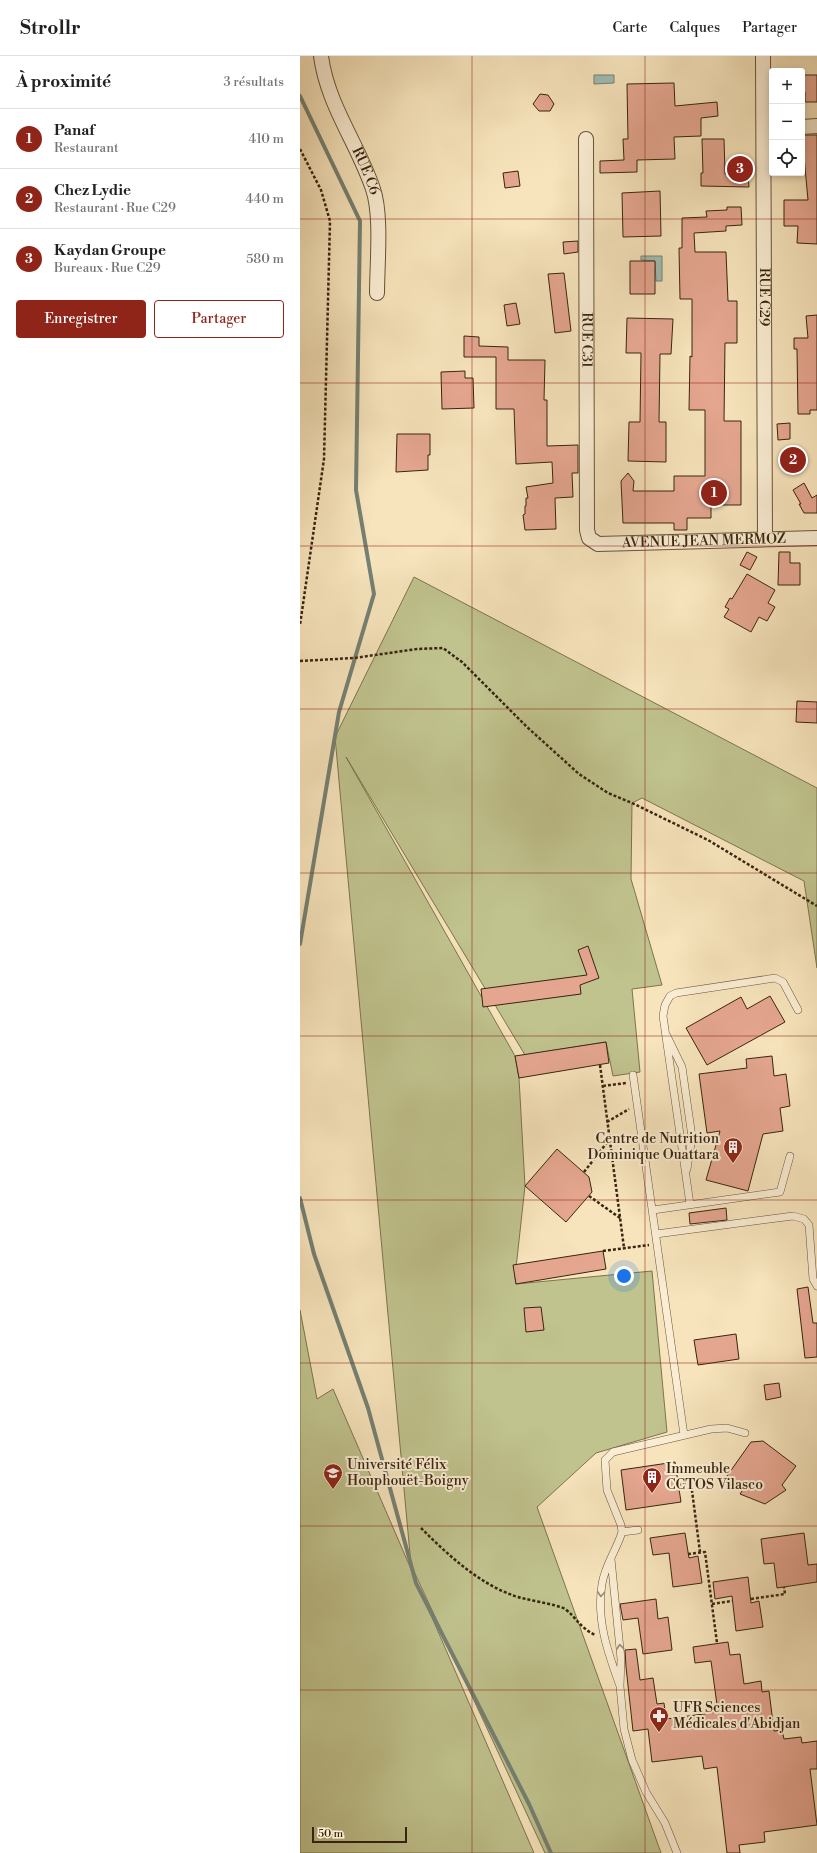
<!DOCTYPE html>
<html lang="fr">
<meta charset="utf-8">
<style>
body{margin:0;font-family:"Libre Bodoni",serif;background:#f6f6f6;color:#202124}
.controls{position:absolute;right:12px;top:12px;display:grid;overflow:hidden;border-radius:4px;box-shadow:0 2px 6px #0003}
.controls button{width:36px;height:36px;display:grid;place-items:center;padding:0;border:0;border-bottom:1px solid #e0e0e0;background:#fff;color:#202124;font:20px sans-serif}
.scale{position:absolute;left:12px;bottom:10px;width:95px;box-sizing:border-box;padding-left:4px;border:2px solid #38250f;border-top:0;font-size:11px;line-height:14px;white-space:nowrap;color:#38250f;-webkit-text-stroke:3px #faedd3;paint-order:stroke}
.you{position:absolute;left:324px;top:1220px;width:14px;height:14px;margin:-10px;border:3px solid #fff;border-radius:50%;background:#1a73e8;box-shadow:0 0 0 6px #1a73e833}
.badge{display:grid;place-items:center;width:26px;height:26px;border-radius:50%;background:#8f2418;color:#fff;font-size:13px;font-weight:700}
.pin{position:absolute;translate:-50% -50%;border:2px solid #fff;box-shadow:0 1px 4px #0006}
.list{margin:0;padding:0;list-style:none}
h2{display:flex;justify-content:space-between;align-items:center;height:52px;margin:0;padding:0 16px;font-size:17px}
h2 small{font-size:13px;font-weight:400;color:#757577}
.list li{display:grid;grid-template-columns:26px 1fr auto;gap:12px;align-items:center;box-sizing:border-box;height:60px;padding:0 16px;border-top:1px solid #e0e0e0}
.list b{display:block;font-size:15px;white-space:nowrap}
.list p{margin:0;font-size:13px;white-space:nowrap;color:#757577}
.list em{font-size:13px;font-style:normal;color:#757577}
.actions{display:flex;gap:8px;padding:12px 16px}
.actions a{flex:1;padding:9px 0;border:1px solid #8f2418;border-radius:4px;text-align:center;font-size:14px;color:#8f2418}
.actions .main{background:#8f2418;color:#fff}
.icon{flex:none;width:22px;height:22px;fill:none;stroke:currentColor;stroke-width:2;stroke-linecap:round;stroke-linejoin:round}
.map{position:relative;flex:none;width:517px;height:1797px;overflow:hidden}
header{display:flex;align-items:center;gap:24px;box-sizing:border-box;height:56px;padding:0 20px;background:#fff;border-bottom:1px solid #e0e0e0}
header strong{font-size:19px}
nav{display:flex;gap:22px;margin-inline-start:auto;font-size:14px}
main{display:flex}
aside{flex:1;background:#fff}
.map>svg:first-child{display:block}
.green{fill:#c0c38e;stroke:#7c744e}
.water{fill:#9ebeb5;stroke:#758173}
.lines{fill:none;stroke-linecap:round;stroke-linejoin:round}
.stream{stroke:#758173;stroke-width:4}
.building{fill:#e5a690;stroke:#38250f}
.service-casing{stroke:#68553a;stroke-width:8}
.minor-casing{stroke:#68553a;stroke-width:16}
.path{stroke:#38250f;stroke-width:2.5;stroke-dasharray:3 2;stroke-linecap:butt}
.service{stroke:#faedd3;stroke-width:7}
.minor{stroke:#faedd3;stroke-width:14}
.oneway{stroke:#998971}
.grid{fill:none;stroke:#8f2418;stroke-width:1;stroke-opacity:0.55}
.labels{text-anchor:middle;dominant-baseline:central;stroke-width:4;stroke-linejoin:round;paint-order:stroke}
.street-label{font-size:14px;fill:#38250f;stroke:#faedd3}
.poi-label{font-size:14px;fill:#38250f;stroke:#faedd3;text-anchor:start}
</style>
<header>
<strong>Strollr</strong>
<nav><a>Carte</a><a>Calques</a><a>Partager</a></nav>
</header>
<main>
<aside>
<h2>À proximité<small>3 résultats</small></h2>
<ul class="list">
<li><span class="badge">1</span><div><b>Panaf</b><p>Restaurant</p></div><em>410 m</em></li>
<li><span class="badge">2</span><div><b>Chez Lydie</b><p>Restaurant · Rue C29</p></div><em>440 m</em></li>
<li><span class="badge">3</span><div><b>Kaydan Groupe</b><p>Bureaux · Rue C29</p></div><em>580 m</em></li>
</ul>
<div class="actions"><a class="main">Enregistrer</a><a>Partager</a></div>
</aside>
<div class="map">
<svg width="517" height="1797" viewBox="0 0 517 1797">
<rect width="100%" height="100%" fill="#f7e4bc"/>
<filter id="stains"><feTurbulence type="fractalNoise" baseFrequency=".005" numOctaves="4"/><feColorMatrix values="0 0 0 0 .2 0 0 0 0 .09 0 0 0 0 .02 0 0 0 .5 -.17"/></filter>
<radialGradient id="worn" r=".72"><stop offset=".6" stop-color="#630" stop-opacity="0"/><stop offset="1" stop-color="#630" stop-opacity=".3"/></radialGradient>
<!-- green -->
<path class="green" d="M114,521L517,732V912L504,825L342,742L332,747L331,823L362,929L332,933L340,1016L313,1020L306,986L225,999L46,701L215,1000L219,1022L225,1130L215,1221L216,1228L352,1215L367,1376L296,1397L237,1451L361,1797H245L111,1509L35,681Z
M0,1254L17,1343L33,1333L234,1797H0Z"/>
<!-- water -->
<path class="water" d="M294,19H314V27L294,28Z
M341,200H362V225H356L355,205L341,204Z"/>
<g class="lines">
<!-- stream -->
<path class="stream" d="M0,40L60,165L56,434L74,538L39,656L0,888
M0,1142L14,1198L68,1352L116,1527L229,1748L251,1797"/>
</g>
<!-- building -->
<path class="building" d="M502,19H517V46H505V36H502Z
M374,27L375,50L417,46L418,60L401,62V80L374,81L375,103L337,104V116L300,117V105L324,104L323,83H328L327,28Z
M240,38L248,39L254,48L250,55H239L233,48Z
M502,79H517V188L497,187L498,170H484V144H508Z
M402,83H424L425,118H448L449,131L401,130V117H403Z
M218,115L220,130L205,132L203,117Z
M360,135L361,180L323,181L322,137Z
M427,151H441L442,169L426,170V175L394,177L395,196H426L428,245H437V287H425L424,365H441V449H411V462H387V474H374V467H323L321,425L328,417L334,425L333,435H374V420H405V354H389L390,300L392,301V243H380L379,192H382V162L407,161L406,155L427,154Z
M278,185V196L264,198L263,186Z
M330,205H355V238H330Z
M264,217L271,275L255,277L248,218Z
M216,247L220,268L207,270L204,249Z
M517,259V354H510V358H498L497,293H494V282H508L506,260Z
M327,262L373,263L371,298H360L359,366H366V406L328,405L329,366H340L341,297H326Z
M164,280L179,281V290L208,291V304H245L244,344H247V390L278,389V417H272L273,441L255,442L256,473L225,474L223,459L225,458V450H226V442H228L226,431L253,427L252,406L216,408L214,353H196V301H164Z
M165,315V322H173L174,352L142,353L141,316Z
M490,367V383L478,384L477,368Z
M97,378H130V399H128V414L96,416Z
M504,427L512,442L517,439V457H504L499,448H501L493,434Z
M447,496L457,501L450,514L440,509Z
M479,496H490V507H500V529H478Z
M447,518L475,534L468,547L475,551L467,565L459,561L451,576L424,561L429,553L425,551L430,542L432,543Z
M497,645L517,646V667L496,666Z
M288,890L299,922L280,929L281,938L183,951L181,933L287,919L278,894Z
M470,940L485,966L407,1009L386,972L441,941L447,953Z
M306,986L309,1007L219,1022L215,1000Z
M472,1000L474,1020L486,1018L490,1050L480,1052L483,1075L463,1078L448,1135L406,1124L420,1075L407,1077L399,1018L447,1012L446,1003Z
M257,1093L289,1121L292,1136L266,1166L225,1130Z
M426,1152L427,1164L390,1168L389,1157Z
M303,1195L306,1213L216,1228L213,1209Z
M508,1231L513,1267H517V1301L505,1302L497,1233Z
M241,1251L244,1274L226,1276L224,1252Z
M436,1278L439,1303L398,1309L394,1284Z
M479,1327L481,1341L466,1344L464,1329Z
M463,1385L496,1410L482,1429L486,1434L465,1448L440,1438L444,1432L427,1420L451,1386Z
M375,1406L381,1446L326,1454L321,1414Z
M385,1477L389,1502L398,1500L402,1527L373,1531L369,1497L353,1499L350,1482Z
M504,1477L508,1509L517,1508V1526L477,1532L474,1507L464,1508L461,1483Z
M448,1521L451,1547L459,1545L463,1571L436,1575L432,1540L415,1543L413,1526Z
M356,1543L358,1563L368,1561L372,1594L343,1598L338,1562L323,1564L320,1548Z
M428,1586L430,1599L440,1598L444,1628L461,1625L462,1636L469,1635L474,1675L482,1674L484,1683L501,1681L502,1687L517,1685V1713H510L517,1769L464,1776L465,1786L439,1789L440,1797H427L417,1711L404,1713L402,1700L352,1706L348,1673L333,1675L326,1611L325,1594L336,1593L340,1624L353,1622L357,1648L364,1647L366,1663L418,1656L411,1605L395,1607L393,1591Z"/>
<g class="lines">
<defs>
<path id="service" d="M367,980L382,1011L392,1081L387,1113
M333,1019L384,1379
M390,1148L363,960L365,949L370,940L376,937L475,922L483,926L498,954
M353,1154L480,1136L490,1100
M356,1178L493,1160L504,1163L509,1169L513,1223L517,1230
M322,1476L338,1474
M311,1503L321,1603L320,1630L324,1673L332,1704L346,1736L365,1767L377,1797
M320,1630C308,1597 296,1564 302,1528C305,1509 317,1493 322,1476L321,1469L307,1434L305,1404L313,1396L411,1373L427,1372L445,1377"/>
<g id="minor">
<path id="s1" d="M21,0C27,48 58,88 73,133C82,159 77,209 77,237"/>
<path id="s2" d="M463,0L465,483"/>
<path d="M502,71L517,70"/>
<path id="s3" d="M286,83L287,474L289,482L298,488L517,482"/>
</g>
</defs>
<!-- service casing -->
<use href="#service" class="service-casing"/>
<!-- minor casing -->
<use href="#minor" class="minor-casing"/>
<!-- path -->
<path class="path" d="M0,93L21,134L30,165L24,403L0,569
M0,605L54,602L117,593L143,592L162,606L227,671L279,718L308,737L332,747L408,784L517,850
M300,1009L324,1192
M303,1030L326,1027
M307,1066L329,1053
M284,1116L309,1084
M289,1140L320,1162
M303,1195L349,1189
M378,1429L391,1427L400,1496
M121,1472C147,1498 177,1526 212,1539C224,1544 257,1548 265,1553C277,1562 279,1571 295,1579
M388,1498L405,1496L417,1587
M451,1543L485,1538L484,1531
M412,1548L432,1545"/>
<!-- service -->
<use href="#service" class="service"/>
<!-- minor -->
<use href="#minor" class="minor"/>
</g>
<!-- one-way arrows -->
<defs><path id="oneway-chevron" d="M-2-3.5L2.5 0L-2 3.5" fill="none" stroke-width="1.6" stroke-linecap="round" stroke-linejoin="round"/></defs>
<g class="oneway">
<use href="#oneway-chevron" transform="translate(301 1538) rotate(94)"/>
<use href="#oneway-chevron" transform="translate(320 1591) rotate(-96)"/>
</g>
<!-- grid -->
<path class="grid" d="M172,0V1797M345,0V1797M0,163H517M0,327H517M0,490H517M0,653H517M0,817H517M0,980H517M0,1144H517M0,1307H517M0,1470H517M0,1634H517"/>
<!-- icons -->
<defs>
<symbol id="building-pin" viewBox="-11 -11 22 30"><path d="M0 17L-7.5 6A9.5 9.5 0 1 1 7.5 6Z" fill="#8f2418" stroke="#faedd3"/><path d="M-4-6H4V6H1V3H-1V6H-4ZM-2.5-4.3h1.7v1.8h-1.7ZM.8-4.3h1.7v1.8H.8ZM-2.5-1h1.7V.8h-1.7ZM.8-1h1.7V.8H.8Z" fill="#fff"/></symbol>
<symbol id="university-pin" viewBox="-11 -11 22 30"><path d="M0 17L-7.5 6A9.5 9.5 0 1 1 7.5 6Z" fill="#8f2418" stroke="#faedd3"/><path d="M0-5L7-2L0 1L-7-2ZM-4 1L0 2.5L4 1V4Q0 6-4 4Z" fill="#fff"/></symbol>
<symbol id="pharmacy-pin" viewBox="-11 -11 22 30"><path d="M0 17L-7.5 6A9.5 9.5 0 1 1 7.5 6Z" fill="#8f2418" stroke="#faedd3"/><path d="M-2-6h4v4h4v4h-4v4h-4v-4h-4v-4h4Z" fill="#fff"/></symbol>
</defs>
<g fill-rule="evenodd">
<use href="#building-pin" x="422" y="1080" width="22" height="30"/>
<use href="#university-pin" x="22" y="1406" width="22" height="30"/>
<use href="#building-pin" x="341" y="1410" width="22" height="30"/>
<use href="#pharmacy-pin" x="348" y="1649" width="22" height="30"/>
</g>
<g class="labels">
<!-- street labels -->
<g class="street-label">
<text stroke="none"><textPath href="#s1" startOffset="124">RUE C6</textPath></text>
<text stroke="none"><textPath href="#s2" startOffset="241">RUE C29</textPath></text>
<text stroke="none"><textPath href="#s3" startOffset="201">RUE C31</textPath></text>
<text stroke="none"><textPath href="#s3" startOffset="516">AVENUE JEAN MERMOZ</textPath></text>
</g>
<!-- poi labels -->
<g class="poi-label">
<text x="419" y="1083" text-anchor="end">Centre de Nutrition<tspan x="419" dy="16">Dominique Ouattara</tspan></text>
<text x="47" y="1409">Université Félix<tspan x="47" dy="16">Houphouët-Boigny</tspan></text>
<text x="366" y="1413">Immeuble<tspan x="366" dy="16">CCTOS Vilasco</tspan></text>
<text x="373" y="1652">UFR Sciences<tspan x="373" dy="16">Médicales d'Abidjan</tspan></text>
</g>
</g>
<rect width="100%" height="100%" filter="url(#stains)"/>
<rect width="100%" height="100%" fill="url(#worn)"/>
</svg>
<div class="controls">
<button>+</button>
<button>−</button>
<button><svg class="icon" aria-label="locate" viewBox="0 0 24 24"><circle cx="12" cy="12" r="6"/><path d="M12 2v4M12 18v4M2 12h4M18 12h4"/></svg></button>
</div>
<div class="scale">50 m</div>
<div class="you"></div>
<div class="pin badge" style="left:414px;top:437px">1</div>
<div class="pin badge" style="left:493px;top:404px">2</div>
<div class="pin badge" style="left:440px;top:113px">3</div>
</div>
</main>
